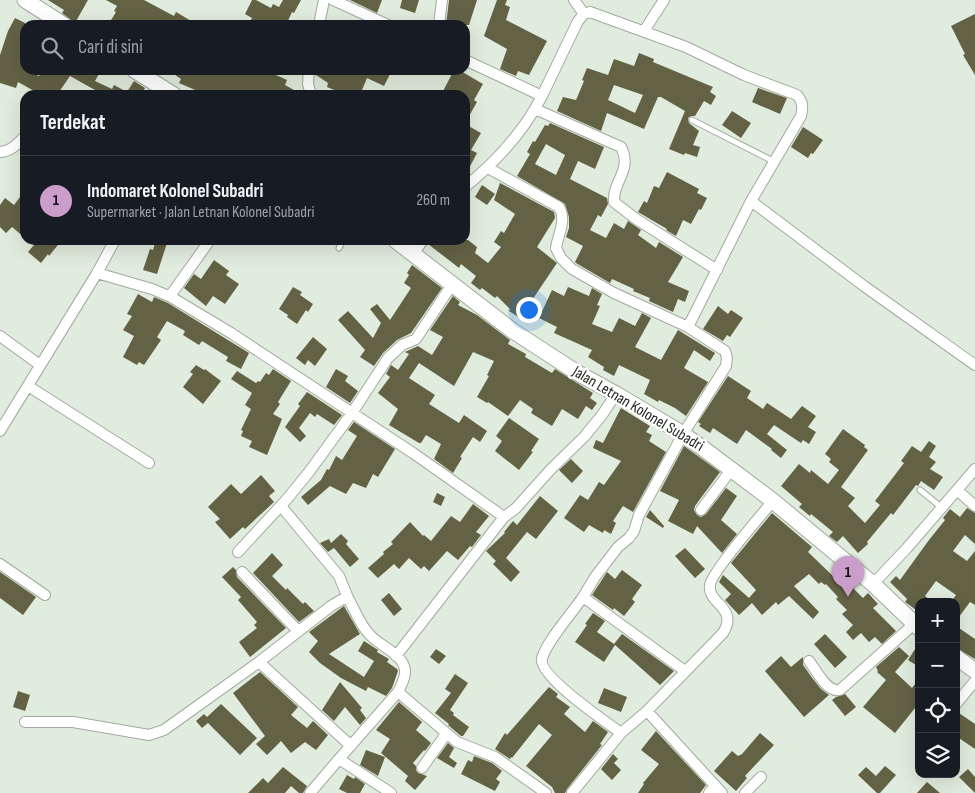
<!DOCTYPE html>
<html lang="id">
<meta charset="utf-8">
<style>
body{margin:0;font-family:"Sofia Sans Condensed",sans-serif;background:#20242c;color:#f1f3f6}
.controls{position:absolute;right:15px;bottom:15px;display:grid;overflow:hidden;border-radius:10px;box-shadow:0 5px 20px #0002}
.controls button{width:45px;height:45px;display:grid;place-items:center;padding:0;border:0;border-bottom:1px solid #363941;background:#171b24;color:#f1f3f6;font:25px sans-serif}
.you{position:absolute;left:528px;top:309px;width:18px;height:18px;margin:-12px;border:4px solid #fff;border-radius:50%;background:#1a73e8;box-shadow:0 0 0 8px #1a73e833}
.badge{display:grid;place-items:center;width:32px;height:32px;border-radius:50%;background:#cb9dcb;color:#111;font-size:16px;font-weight:700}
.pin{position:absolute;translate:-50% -41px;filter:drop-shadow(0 1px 2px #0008)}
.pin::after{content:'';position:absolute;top:26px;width:18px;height:15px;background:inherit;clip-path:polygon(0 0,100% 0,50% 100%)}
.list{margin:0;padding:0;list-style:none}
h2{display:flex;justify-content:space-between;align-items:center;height:65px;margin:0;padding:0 20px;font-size:21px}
h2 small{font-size:16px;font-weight:400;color:#9ea1a6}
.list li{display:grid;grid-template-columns:32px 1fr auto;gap:15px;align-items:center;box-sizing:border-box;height:90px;padding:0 20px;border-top:1px solid #363941}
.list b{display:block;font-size:19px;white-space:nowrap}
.list p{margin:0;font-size:16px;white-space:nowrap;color:#9ea1a6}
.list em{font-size:16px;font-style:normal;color:#9ea1a6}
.icon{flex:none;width:28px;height:28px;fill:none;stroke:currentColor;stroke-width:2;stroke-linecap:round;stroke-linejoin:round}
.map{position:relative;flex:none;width:975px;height:793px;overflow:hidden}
.search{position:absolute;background:#171b24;box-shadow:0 5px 20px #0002;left:20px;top:20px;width:450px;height:55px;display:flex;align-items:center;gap:12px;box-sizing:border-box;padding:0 18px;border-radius:15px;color:#9ea1a6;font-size:19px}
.panel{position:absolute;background:#171b24;box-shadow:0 5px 20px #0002;left:20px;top:90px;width:450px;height:155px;border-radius:15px}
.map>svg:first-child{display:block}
.building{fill:#636245;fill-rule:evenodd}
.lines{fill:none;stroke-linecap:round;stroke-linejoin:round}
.service-casing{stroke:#a0ab9e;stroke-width:7}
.minor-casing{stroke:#a0ab9e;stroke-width:12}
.secondary-casing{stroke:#a0ab9e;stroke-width:17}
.service{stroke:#fff;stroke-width:5}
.minor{stroke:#fff;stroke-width:10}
.secondary{stroke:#fff;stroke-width:15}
.labels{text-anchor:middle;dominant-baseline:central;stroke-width:5;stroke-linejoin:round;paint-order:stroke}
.street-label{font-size:16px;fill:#242923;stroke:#fff}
</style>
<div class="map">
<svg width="975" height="793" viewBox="0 0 975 793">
<rect width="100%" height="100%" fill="#e0ecdd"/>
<!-- building -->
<path class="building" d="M48,0H88L75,23L62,13L64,10Z
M106,0H144L174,16L176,12L198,25H108L116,12L114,11L117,6Z
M252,0H256L271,8L273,4L279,7L283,0H301L294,13L292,12L286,25H248L252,18L245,14Z
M350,0H382L377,13Z
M402,0H419L415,13L400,8Z
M449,0H477L469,25H446Z
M497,0H507L505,5L510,7L506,20L547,41L529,75L518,71L516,76L500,69L507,49L484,36Z
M975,14V75L963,55L965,54L951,26Z
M15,18L25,23V70L39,76L43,70H101L95,81L112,89L114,85L127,92L134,81L145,88L141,95H92L95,90L70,76L57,95H34L36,92L18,82L16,88L0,83V55L8,31Z
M639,53L654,59L653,62L713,87L710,92L716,96L711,105L704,101L695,116H691L688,118L689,123L699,131L693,145L700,147L697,157L685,153L684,155L669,149L685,111L661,97H658L644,129L607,113L601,131L557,111L563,97L576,100L584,81L582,80L587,68L608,75L614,59L634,66ZM614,85L643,95L635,113L608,100Z
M168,70H265L287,80L285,85L303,95H222L216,92L215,95H201L202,93L179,83L181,79Z
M316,70H392L384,86L367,78L360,95H346L327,87L328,83L316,75Z
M454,70H459L483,84L474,100L477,102L465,123V95H441Z
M758,88L787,98L780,114L752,102Z
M732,111L751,123L741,138L722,125Z
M550,123L604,147L595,169L578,161L570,179L607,198L608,204L601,217L598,215L590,230L606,238L614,223L624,229L628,221L641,230L638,235L656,248L659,242L683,257L668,282L689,291L685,302L678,299L673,312L649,301L650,298L633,291L634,289L612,279L610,283L576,263L575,262L583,246L566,237L569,228V217L565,204L517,176L530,154L527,152L533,141L535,142L545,125L548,126ZM546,144L565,155L556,175L535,164Z
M465,124L481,133L471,150L477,153L465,176Z
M803,127L823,140L813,154L811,153L808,158L791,147Z
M667,172L699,189L697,193L707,198L701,210L699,209L691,224L683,220L676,236L666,230L667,229L638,212L644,201L647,203L654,186L659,188Z
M500,183L554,212L555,218L537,247L557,263L520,318L509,311L510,309L497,296L495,298L482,288L480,290L471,283L476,276L461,264L459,268L454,264L428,244L430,240H468L477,247L475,253L488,263L501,247L494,242L501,231L504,233L515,214L494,200Z
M482,185L495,194L487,205L475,197Z
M20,197L25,201V238L12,227L6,233L0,227V205L5,198L14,205Z
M28,240H62L49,256L48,254L41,263L28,252L34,245Z
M156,240L167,243L157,274L143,270L150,249L153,250Z
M214,260L229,271L226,275L239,284L225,304L213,296L206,306L184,288L194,274L201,279Z
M412,265L442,288L411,333L397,340L383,353L374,366L360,357L365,350L338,320L348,311L373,338L381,323L370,309L377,304L390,320L411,288L404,283L409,275L407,273Z
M293,287L302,292L300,295L313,304L308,312L306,310L297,324L287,317L288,315L279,309Z
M568,287L589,296L592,288L602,294L597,305L600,306L592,324L612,332L619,318L635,326L642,313L651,318L635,347L661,360L678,330L715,353L710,361L694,350L684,368L708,382L686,416L675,408L659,400L658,402L644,394L650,380L619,365L614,376L603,370L604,367L588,357L592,350L554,333L557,327L539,318L552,290L564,296Z
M138,294L152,302L154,297L168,303L249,353L241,369L226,361L228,357L202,341L199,345L183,335L185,331L167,321L157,337L161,340L144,365L139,362L137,365L123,357L134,336L123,330L132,316L127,314Z
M453,296L460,302L458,305L477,315L510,340L508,344L526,354L525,357L552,373L555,369L593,393L590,398L597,403L592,410L586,406L578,419L562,409L552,426L531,413L533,409L520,400L508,416L488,402L487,403L477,397L489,376L487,375L494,361L473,352L454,386L419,363L409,378L435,395L429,404L459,423L464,415L487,431L480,442L473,437L460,457L462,458L453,473L434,459L441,444L426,435L421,443H419L389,425L398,409L378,393L390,377L386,374L391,365L398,370L409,354L405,352L418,346L432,355L443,337L430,330Z
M718,306L728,314L731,310L743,318L730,337L727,335L723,341L703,329Z
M313,337L327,349L315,366L308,360L305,365L296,358Z
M196,365L204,370L205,369L221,381L203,404L183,387L193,374L190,372Z
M273,369L291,381L278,402L280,404L273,414L282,419L267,455L249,447L252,441L241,436L243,431L241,430L251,409L245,405L252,393L231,379L237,371L256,383L258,381L260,382L266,373L269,375Z
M336,369L348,376L345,381L358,391L350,403L326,387Z
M728,376L751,391L747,398L763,409L767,403L791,419L802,406L816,416L808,427L816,432L809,444L803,440L801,443L774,425L767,434L787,450L781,458L771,450L772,449L746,430L737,444L713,428L710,433L699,426L701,424L698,422Z
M307,392L342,415L334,425L317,414L315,417L310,413L299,428L306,436L300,442L285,427L300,406L298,404Z
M621,408L650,426L646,432L652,435L649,441L666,452L633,512L623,506L613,521L616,523L611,534L604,530L603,533L589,525L584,532L564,518L580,495L588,500L599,482L604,485L621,461L593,448L596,440L603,443Z
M509,418L539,439L531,451L533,452L519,470L495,451L502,441L496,436Z
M354,422L395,449L378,477L373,474L366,488L353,483L346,494L330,486L308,505L301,497L321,480L327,469L329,470L336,456L342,460L357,436L348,430Z
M843,429L865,445L864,447L868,450L841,487L855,498L848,506L865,523L880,505L875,501L904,463L901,461L912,446L921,452L929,441L936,446L929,457L936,462L930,469L943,477L934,490L921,481L918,486L916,485L893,515L891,513L867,542L868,544L858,553L843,536L837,542L829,536L833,532L811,514L810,516L799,507L802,504L781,486L799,464L810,473L811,470L828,484L839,470L829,462L831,459L825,454Z
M684,446L720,472L695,506L694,510L697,515L701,517L706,514L726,488L737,496L721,520L737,534L722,553L697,526L693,534L668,521L679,500L660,491Z
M571,459L583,471L572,483L559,470Z
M261,475L275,491L269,496L274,502L245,529L243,527L230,539L215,522L220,519L208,507L231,484L241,494Z
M437,493L445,497L441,506L433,502Z
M540,496L558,511L536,539L527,532L506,558L520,572L511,582L493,564L496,561L486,551L505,533L504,532L513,521L517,525Z
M473,504L489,516L476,532L481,535L472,547L470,546L458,560L447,551L429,571L424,566L421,569L409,558L399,569L394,564L378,578L368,568L384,554L383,552L393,544L391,542L410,522L423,536L424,535L431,541L451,516L460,522Z
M967,508L975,513V544L965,535L953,551L967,561L975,551V605L970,602L956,621V602H951L956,595L936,581L925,596L933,602H919V612L905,602L907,599L890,582L896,576L900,580L929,540L945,520L943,518L950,509L960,517Z
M650,510L664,526L663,528L646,517Z
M772,513L812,547L808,552L834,577L835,576L847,588L850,585L863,598L868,593L878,604L873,608L896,631L882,644L875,637L869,642L861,633L853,640L846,632L853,625L842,614L847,610L836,599L838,597L826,584L825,585L821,582L819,584L809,574L794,586L819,612L813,619L789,596L778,605L776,602L762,615L752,603L739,615L725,600L731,594L719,582L723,575L749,598L756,590L731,563Z
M341,534L348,541L346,544L359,559L350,567L334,548L328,552L320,543L329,539L331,543Z
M685,548L705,569L695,578L675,556Z
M272,553L283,565L272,576L286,590L287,588L303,604L305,602L314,611L299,622L253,573Z
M233,567L236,570L237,577L286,628L250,657L239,642L257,628L254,625L257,622L238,600L241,597L222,577Z
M622,570L642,585L632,599L635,602L624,616L614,608L613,610L592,595L607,572L615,579Z
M0,572L36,597L23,615L0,598Z
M389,593L402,609L394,616L381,600Z
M344,606L360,634L329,654L364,677L374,661L358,651L364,641L378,650L377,652L389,659L387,662L397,669L398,671L392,688L386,696L368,687L366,691L341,678L320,663L309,652L318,641L309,632Z
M593,613L605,621L597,632L614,644L622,634L674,671L660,685L615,645L604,662L575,642L587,625L585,624Z
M956,626L975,639V659L956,648Z
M825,634L847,657L835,668L814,644Z
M919,643V667L908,660Z
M899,647L909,656L895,672L912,688L919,679V710L915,708L895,733L863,707L886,680L877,672L878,671L876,667Z
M436,649L446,656L439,664L430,657Z
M781,656L791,667L803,657V665L813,679L821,689L829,695L804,717L765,671Z
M260,672L298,707L291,715L307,728L313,721L328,735L316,750L305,742L291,753L281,741L267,755L256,744L265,736L233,693Z
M455,674L468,683L450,710L454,713L453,715L469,727L463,736H461L448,725L449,724L435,713L451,693L445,689Z
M340,682L362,708L360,710L366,718L360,725L345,707L334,721L322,710Z
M549,687L558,694L556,697L570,707L564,714L585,732L593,721L608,732L600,744L602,745L567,789L565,793H555L552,787L526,766L552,735L539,724L512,758L511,757L510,759L495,749L505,733L507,735Z
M604,688L627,697L621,712L598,703Z
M18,691L30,695L25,711L13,707Z
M845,694L856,707L845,716L832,700L836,697Z
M399,702L422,722L416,730L431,743L425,751L424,750L413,763L416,766V770L418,773L427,776L415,790L405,781L408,776L381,753L390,739L376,730Z
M221,704L257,738L240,755L208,723L202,728L196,721L204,714L207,717Z
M956,711L975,724V749L956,736Z
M656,731L706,785L700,793H638L644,784L643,783L659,764L641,750Z
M760,733L774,745L745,776L747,778L736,791L714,771L732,751L738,756L742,754Z
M448,743L454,748L449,757L457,763L454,768L437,758Z
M366,750L385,757L378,776L360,765Z
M613,754L618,759L614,763L621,770L612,780L601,769Z
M474,756L492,763L502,771L496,779L500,782L495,791L461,774L468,760L472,762Z
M885,766L896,775L880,793H877L858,775L866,767L876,776Z
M283,767L307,786L303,793H299L291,786L285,793H248L263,778L268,783Z
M968,769L975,777V793L959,777Z
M347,775L354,779L355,777L365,784L360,793H347L339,789Z
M927,782L940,793H917Z"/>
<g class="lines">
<defs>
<path id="service" d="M692,120L773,161
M339,248L343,240
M920,490L941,507"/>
<path id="minor" d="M333,0L388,25
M574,0L584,14
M319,25L324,0
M439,25L442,0
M644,31L664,0
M465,60L542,96C523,133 497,161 465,187
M309,70L308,84L311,95
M542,96L578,21L584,14L590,12L686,47L744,75L797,95C803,102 803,107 801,116L751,201L688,327L725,351L727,358L726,366L683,434L639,515L634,531L629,538L618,547L595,577L583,597L685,671
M535,109L621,147C633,170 612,182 614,202L636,219L717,270
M0,152C12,151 17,144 25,136
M488,168L559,207C567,220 558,234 556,248L561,258L572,269L614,293L688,327
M751,201L864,286L975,365
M414,253L423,240
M97,273L152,289L171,297L231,333L413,453L504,517L516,508L552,468L584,437L602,415L616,394
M170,296L210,240
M0,336L40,365
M28,386L149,463
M0,431L97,273L115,240
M957,490L975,506
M281,506L339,576L348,598
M701,510L731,470
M238,552L287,499L309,472L352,413L388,358L402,345L416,339L453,283
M0,564L45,595
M242,572L298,631
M873,584L907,548L975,469
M583,597C572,613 547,641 542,658C537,675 606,722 621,733
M396,656L504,517
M809,661C816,670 827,693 840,690L914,624
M259,662L351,746
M956,704L975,681
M647,711L722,793
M25,722H73L149,735L164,730L259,662L331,606L341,600L348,598C355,610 360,625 370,635C380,646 403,654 405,670C406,677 401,686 398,692L457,742L495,757L546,793
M422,768L446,734
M310,793L339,759
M391,793L339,759L398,692
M572,793L621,733L647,711L723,633C739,607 707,604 710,585C711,573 762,514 773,501
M709,793L715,785
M745,793L761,777"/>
<path id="secondary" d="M25,0L64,25
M134,70L174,95
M395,240L513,331L576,372L616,394L683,434L708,452L773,501L873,584L919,628
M956,657L975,671"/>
</defs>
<!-- service casing -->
<use href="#service" class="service-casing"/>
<!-- minor casing -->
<use href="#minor" class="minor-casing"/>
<!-- secondary casing -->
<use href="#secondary" class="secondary-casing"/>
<!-- service -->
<use href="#service" class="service"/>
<!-- minor -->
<use href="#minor" class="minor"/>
<!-- secondary -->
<use href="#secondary" class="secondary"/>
</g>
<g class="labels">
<!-- street labels -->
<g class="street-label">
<text transform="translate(638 409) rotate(31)">Jalan Letnan Kolonel Subadri</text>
</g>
</g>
</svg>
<div class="controls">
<button>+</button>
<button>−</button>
<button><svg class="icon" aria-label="locate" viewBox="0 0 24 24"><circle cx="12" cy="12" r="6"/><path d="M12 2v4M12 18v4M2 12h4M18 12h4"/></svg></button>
<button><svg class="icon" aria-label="layers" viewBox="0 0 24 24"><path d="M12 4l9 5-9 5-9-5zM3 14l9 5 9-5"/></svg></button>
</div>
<div class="you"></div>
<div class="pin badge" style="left:848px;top:597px">1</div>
<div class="search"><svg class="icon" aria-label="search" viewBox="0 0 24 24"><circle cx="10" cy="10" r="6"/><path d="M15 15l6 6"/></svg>Cari di sini</div>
<section class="panel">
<h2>Terdekat<small></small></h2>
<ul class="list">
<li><span class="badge">1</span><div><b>Indomaret Kolonel Subadri</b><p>Supermarket · Jalan Letnan Kolonel Subadri</p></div><em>260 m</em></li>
</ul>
</section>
</div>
